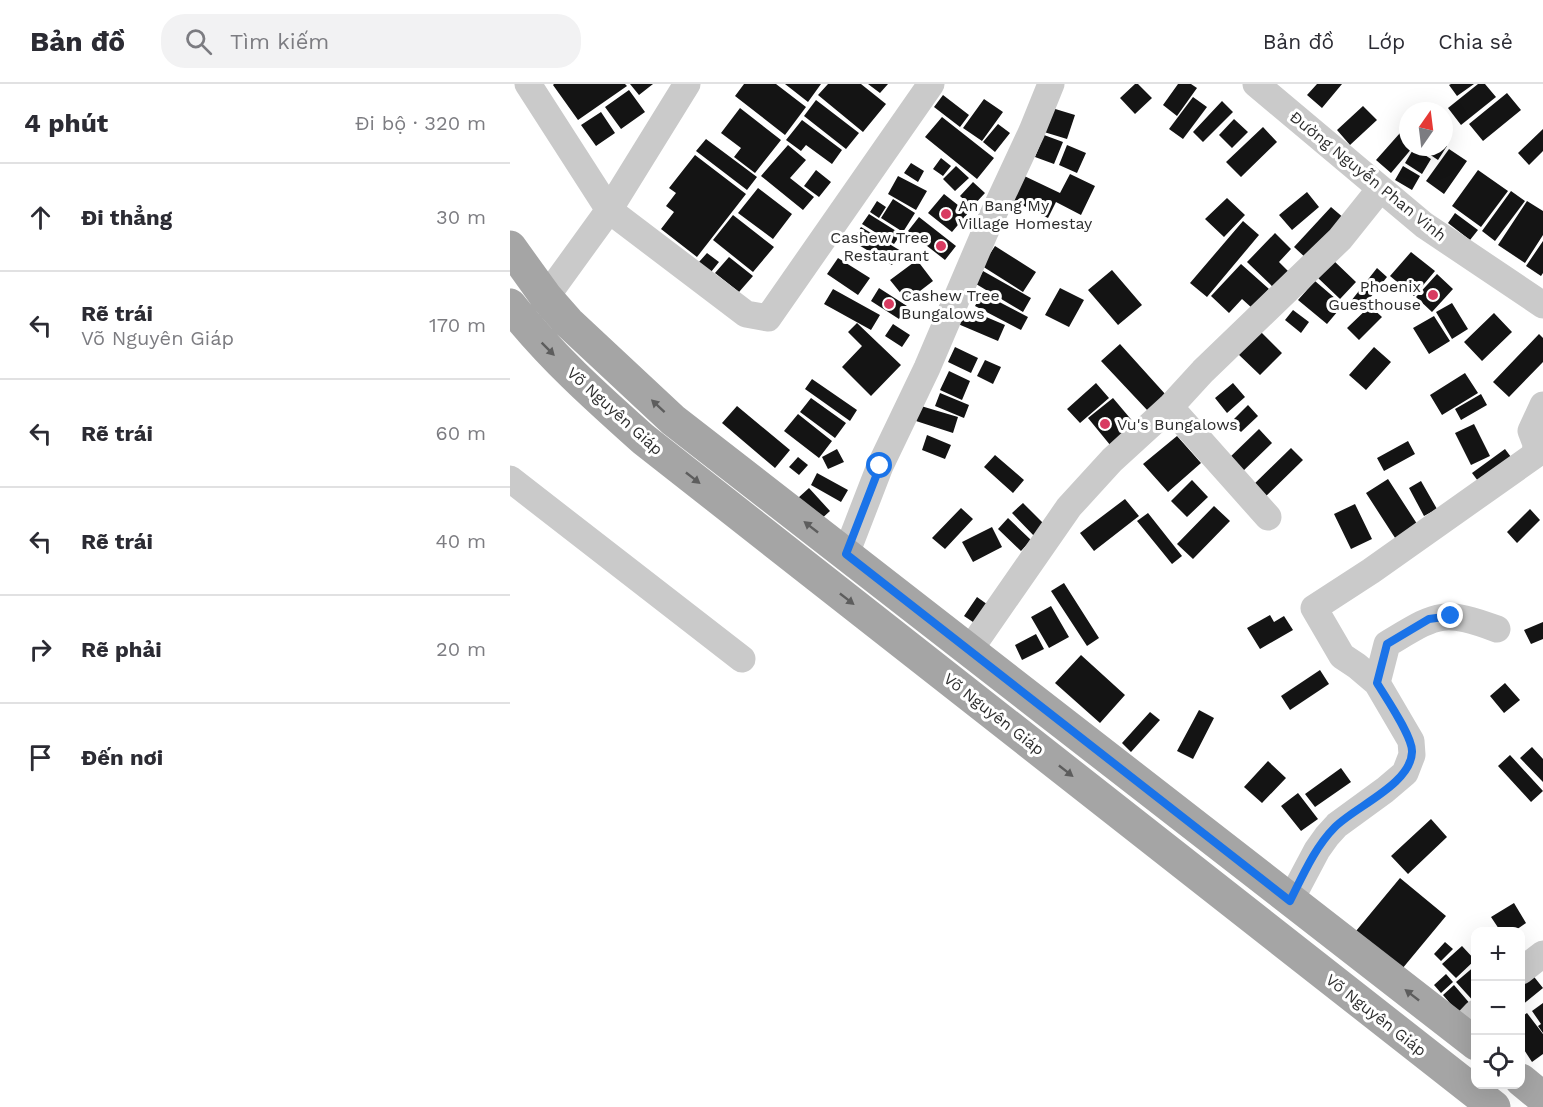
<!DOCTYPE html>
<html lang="vi">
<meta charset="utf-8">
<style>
body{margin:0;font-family:"Work Sans",sans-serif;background:#f2f2f3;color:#2b2b33}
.controls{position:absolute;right:18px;bottom:18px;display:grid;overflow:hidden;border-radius:12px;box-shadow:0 6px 24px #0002}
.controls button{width:54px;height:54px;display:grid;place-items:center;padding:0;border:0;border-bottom:2px solid #e1e1e2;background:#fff;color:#2b2b33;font:30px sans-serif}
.compass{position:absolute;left:889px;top:18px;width:54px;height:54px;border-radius:50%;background:#fff;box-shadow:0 6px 24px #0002;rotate:14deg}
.stop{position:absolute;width:18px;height:18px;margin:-14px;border:4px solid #1a73e8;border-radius:50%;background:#fff}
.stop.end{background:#1a73e8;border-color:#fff;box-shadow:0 2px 6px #0008}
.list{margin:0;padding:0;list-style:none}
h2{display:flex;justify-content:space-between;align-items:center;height:78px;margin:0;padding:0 24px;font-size:26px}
h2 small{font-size:20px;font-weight:400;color:#7c7c81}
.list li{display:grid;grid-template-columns:39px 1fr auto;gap:18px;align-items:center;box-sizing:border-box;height:108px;padding:0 24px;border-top:2px solid #e1e1e2}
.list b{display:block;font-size:22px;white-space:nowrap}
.list p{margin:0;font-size:20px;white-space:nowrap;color:#7c7c81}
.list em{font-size:20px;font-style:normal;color:#7c7c81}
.icon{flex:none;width:33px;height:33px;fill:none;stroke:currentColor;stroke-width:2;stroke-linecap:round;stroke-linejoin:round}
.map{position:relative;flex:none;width:1033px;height:1023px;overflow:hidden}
header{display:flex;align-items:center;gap:36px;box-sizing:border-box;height:84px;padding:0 30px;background:#fff;border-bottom:2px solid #e1e1e2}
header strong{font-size:28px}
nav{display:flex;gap:33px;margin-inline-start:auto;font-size:21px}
.search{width:420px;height:54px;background:#f2f2f3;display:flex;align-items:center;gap:15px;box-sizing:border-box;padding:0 21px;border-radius:24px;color:#7c7c81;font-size:22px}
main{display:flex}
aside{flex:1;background:#fff}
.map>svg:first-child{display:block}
.building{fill:#141414}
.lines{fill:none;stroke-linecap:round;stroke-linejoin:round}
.minor{stroke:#cacaca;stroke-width:27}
.major{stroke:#a5a5a5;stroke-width:33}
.oneway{fill:#5d5d5d}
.route{stroke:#1a73e8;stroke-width:8}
.poi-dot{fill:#d83b61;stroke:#fff;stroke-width:2}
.labels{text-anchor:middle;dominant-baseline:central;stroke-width:6;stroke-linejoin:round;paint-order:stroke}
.street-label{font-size:16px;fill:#2d2d2d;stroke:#fff}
.poi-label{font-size:16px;fill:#2d2d2d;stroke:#fff;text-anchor:start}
</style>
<header>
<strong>Bản đồ</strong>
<div class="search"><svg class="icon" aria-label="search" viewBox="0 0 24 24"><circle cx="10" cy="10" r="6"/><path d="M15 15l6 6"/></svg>Tìm kiếm</div>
<nav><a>Bản đồ</a><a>Lớp</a><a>Chia sẻ</a></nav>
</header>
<main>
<aside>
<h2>4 phút<small>Đi bộ · 320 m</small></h2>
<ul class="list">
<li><svg class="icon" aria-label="ahead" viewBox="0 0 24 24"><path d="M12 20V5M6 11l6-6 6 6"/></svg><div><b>Đi thẳng</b></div><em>30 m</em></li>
<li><svg class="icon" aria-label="left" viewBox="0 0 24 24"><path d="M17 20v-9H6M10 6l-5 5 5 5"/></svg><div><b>Rẽ trái</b><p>Võ Nguyên Giáp</p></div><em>170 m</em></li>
<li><svg class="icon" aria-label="left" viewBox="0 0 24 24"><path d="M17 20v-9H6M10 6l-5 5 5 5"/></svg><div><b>Rẽ trái</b></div><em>60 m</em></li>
<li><svg class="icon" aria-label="left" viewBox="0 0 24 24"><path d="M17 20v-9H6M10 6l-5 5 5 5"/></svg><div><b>Rẽ trái</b></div><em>40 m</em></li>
<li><svg class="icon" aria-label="right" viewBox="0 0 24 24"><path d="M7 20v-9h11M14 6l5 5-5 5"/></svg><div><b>Rẽ phải</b></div><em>20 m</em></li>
<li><svg class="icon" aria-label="arrive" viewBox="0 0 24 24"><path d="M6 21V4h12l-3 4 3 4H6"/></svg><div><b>Đến nơi</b></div></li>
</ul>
</aside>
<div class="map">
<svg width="1033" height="1023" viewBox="0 0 1033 1023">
<rect width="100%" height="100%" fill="#fff"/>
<!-- building -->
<path class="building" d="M44,0H115L117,2L68,36L43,1Z
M120,0H143L129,11Z
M234,0H266L296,23L275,51L225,12Z
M275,0H311L298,18Z
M318,0H351L376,20L353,48L308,11Z
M358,0H378L370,9Z
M625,0H628L642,14L625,30L610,14Z
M668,0H681L687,4L667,32L653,21Z
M807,0H832L812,24L797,11Z
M941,0H964L947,12L939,1Z
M968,0H975L986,13L951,41L938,24Z
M119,6L135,28L111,45L95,23Z
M997,9L1011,26L973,57L959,40Z
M433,11L459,31L450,43L424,23Z
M683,13L697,23L673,55L659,45Z
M474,15L493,28L472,57L453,44Z
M306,16L349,49L336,65L294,32Z
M712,17L723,28L693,58L683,48Z
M853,22L867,36L840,61L827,46Z
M230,24L271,56L245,89L224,73L231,64L211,49Z
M542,24L565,31L557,55L534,48Z
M91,28L105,49L86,62L71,41Z
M432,33L484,74L467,95L415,53Z
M724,35L738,48L722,64L709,51Z
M292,36L332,66L322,80L296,61L291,67L276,56Z
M488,40L500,49L485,68L473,58Z
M898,40V63H903L881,89L866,76Z
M753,43L767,58L731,93L716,78Z
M1033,45V67L1019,81L1008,69Z
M534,51L553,58L544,80L525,73Z
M196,55L247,93L237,106L186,67Z
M934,60L937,62L928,76L910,64L934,63Z
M278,61L296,76L280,94L304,113L293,126L251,92Z
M557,61L576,69L567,89L549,81Z
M904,64L921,75L912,90L895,79Z
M939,65L957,77L934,110L916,97Z
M185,71L236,110L187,173L151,145L164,128L156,122L166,109L159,104Z
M431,74L441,82L433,92L423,85Z
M401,79L414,87L408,98L394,89Z
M446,82L459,94L445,107L433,95Z
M893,82L910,92L902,106L885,96Z
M306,86L321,98L309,113L294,102Z
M968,86L998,107L971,143L942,122Z
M508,89L550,109L560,90L585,102L571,131L546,118L538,134L496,113Z
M388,92L417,107L406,126L378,110Z
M463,98L475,109L462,123L450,112Z
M248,104L282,130L263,155L228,129Z
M1001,107L1015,117L985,157L972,147Z
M797,108L809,123L782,146L769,131Z
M434,110L458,129L442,148L418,129Z
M717,114L735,131L714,153L695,135Z
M383,115L405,129L393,148L371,134Z
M367,117L376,123L369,134L360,128Z
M1017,117L1033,127V151L1015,179L988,161Z
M821,123L835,135L797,175L784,163Z
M945,129L968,146L960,156L938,139Z
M359,130L391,150L384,160L352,140Z
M223,131L264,163L243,188L203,156Z
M409,133L446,162L435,176L398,147Z
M733,137L749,151L697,213L680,199Z
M351,143L391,167L382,181L342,157Z
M765,149L781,165L769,178L780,189L764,204L737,178Z
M1033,157V189L1031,192L1016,182Z
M485,162L526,188L513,208L472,182Z
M901,168L925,187L904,212L880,192Z
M197,169L209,178L201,188L189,178Z
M219,173L243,192L229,208L205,189Z
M328,174L360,194L348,211L317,190Z
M407,176L423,197L397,217L380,196Z
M823,176L846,198L830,215L807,193Z
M731,180L759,205L742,224L732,215L719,229L701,212Z
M867,184L877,193L851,225L841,217Z
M602,186L632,221L608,241L578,206Z
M473,187L521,214L513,228L466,200Z
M927,190L943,205L922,228L906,213Z
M805,197L833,221L817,240L788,216Z
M369,204L397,222L389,235L361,217Z
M550,204L574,216L559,243L535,231Z
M323,205L370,231L361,246L314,220Z
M472,209L518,233L511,246L465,222Z
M942,219L958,245L942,255L926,228Z
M448,221L495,241L488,257L441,237Z
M860,222L872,233L849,256L837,244Z
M783,226L799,238L791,249L775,236Z
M984,229L1002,248L972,277L954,258Z
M924,232L940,257L919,270L903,244Z
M347,239L391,281L361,312L332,283L352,262L338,248Z
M383,240L400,251L392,263L375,252Z
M749,246L772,269L750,291L727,269Z
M1029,250L1033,254V278L999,313L983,298Z
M610,260L656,311L638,327L591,277Z
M445,263L468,274L461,289L438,278Z
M864,263L881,278L856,306L839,291Z
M475,276L491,283L483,300L467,292Z
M439,287L460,297L452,316L430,306Z
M955,289L968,309L932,331L920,311Z
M302,295L347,326L340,337L295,305Z
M586,299L599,314L570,339L557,325Z
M723,299L735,313L717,329L705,314Z
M430,309L459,321L454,334L425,322Z
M971,310L977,321L951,336L945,325Z
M301,314L336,339L325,354L290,328Z
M603,314L630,346L605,367L578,334Z
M738,321L748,332L731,348L721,338Z
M227,322L280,366L265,384L212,339Z
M411,322L448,333L443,349L406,337Z
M288,330L322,357L309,374L274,347Z
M964,340L980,372L961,381L945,349Z
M749,345L762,359L729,391L716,377Z
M417,351L441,361L435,375L412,366Z
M667,352L691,379L658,408L633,380Z
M898,357L905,370L874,387L867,374Z
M781,364L793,376L750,418L738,406Z
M327,365L334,378L318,385L312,373Z
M995,365L1004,377L971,401L962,389Z
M485,371L514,396L503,409L474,383Z
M288,373L298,381L289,391L279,383Z
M307,389L338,406L331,418L301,401Z
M878,395L911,446L889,460L856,409Z
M682,396L698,413L677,433L661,417Z
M911,397L927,425L914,432L899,404Z
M299,404L320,427L309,437L288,414Z
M615,415L629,432L584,467L570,449Z
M513,419L538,444L527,455L502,429Z
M845,420L862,455L841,465L824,430Z
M704,422L720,437L683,475L667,460Z
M451,424L463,435L435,465L422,454Z
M1020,425L1030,436L1007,459L997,448Z
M638,429L672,472L662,480L627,437Z
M498,434L521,456L511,467L488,445Z
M482,443L492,463L463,478L452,458Z
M554,499L589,554L577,562L541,507Z
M467,513L481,523L469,542L454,532Z
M541,522L559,553L539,564L521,533Z
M760,531L764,538L774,532L783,546L750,565L737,544Z
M1033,538V555L1021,560L1014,546Z
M526,550L534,565L512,576L505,561Z
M571,571L615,611L590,639L545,599Z
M810,586L819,600L780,626L771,612Z
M995,599L1010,616L994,629L980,612Z
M689,626L704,634L683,675L667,667Z
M640,628L650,636L621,668L612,659Z
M1022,663L1033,675V698L1010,674Z
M1000,671L1033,707L1021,718L988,682Z
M758,677L776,694L752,719L734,703Z
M831,684L841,698L805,723L795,710Z
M788,709L808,735L791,747L771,722Z
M921,735L937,753L898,790L881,772Z
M890,794L936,832L892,885L846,847Z
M1004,819L1016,839L1003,848H991L981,833Z
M935,858L943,865L931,877L924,870Z
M952,862L965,876L946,894L932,880Z
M966,881V920L946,898Z
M1021,889L1033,904L1011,922V898Z
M936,890L943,898L931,909L924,901Z
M944,901L962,922L951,932L933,911Z
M1033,919V949L1028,942L1031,940L1022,927Z
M1017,929L1033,950V970L1022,978L1011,961V933Z"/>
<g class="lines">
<!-- minor -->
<path class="minor" d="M18,0L99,126L236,230L258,234L421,0
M746,0L914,141L1033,221
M36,213L99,126L177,0
M660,323L758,433
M0,395L232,575
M336,470L370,382L417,284L475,148L522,47L541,0
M459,567L559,423L602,376L660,323L693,287L830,155L870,105
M867,599L877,560C926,531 931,524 987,545
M780,817L807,766L817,752L827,741L875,706L895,689L902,671L901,657L867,599L847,582L832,572L804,524L861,487L1025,371L1026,360L1021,347L1033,321
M1011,887L1033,870
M949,947L966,929"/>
<!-- major -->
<path class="major" d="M0,163L36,213L58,238L163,336L966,960
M0,221C39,271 86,313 133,355L984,1023
M1011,996L1033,1014"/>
</g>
<!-- one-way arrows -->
<defs><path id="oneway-solid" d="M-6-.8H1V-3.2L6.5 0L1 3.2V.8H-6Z" transform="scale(1.5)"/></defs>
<g class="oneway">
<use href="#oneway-solid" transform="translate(38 265) rotate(45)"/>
<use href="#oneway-solid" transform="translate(148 322) rotate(-137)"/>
<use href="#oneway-solid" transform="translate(183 394) rotate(38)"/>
<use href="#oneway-solid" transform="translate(301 443) rotate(-142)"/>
<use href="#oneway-solid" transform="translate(337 515) rotate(38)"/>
<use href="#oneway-solid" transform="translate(556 687) rotate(38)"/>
<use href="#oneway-solid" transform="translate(902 911) rotate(-142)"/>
</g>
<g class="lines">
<!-- route -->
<path class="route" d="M370,382L336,470L780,817C793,791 805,763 825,743C846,722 901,700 902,668C903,653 876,614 867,599L877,560L919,535L941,532"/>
</g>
<!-- markers -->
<g class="poi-dot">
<circle cx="436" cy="130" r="6"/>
<circle cx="431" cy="162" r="6"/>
<circle cx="923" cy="211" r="6"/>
<circle cx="379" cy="220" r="6"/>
<circle cx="595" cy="340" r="6"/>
</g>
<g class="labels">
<!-- street labels -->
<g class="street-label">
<text transform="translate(858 92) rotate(39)">Đường Nguyễn Phan Vinh</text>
<text transform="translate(105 327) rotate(42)">Võ Nguyên Giáp</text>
<text transform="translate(484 630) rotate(38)">Võ Nguyên Giáp</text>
<text transform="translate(866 931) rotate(38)">Võ Nguyên Giáp</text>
</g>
<!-- poi labels -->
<g class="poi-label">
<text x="448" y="121">An Bang My<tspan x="448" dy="18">Village Homestay</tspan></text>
<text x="419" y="153" text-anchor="end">Cashew Tree<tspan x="419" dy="18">Restaurant</tspan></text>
<text x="911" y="202" text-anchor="end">Phoenix<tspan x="911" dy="18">Guesthouse</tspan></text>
<text x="391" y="211">Cashew Tree<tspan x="391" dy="18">Bungalows</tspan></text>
<text x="607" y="340">Vu's Bungalows</text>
</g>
</g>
</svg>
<div class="controls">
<button>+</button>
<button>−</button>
<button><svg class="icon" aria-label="locate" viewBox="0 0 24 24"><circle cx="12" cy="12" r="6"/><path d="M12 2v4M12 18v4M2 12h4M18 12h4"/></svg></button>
</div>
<svg class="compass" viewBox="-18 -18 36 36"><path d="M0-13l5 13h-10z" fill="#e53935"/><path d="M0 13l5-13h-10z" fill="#7c7c81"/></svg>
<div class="stop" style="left:370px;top:382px"></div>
<div class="stop end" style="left:941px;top:532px"></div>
</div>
</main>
